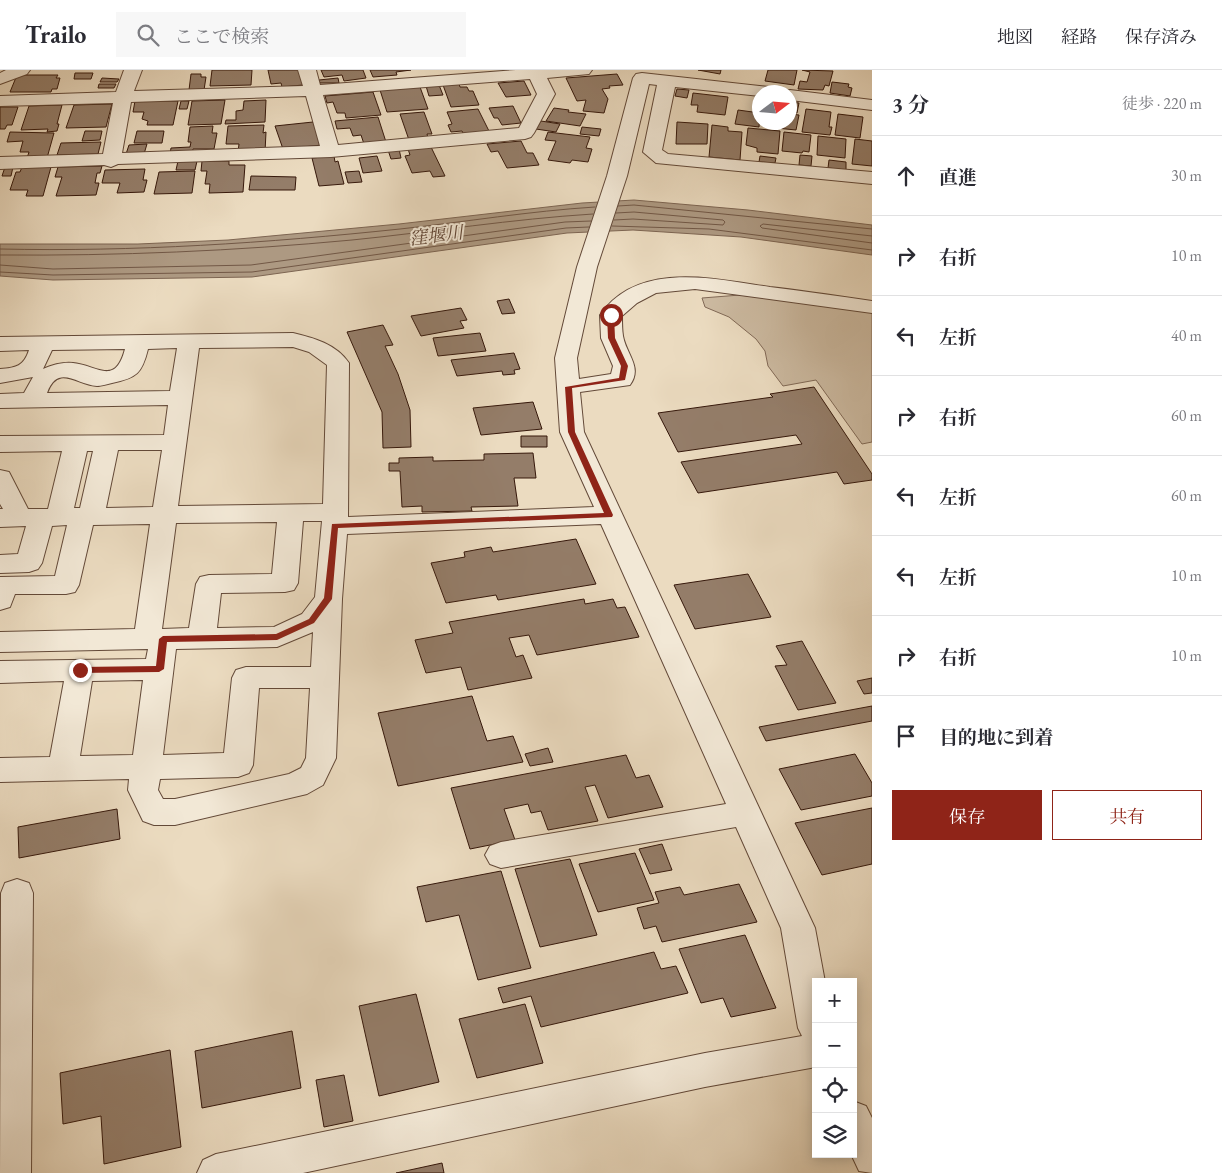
<!DOCTYPE html>
<html lang="ja">
<meta charset="utf-8">
<style>
body{margin:0;font-family:"EB Garamond","Noto Serif JP",serif;background:#f7f7f7;color:#2b2b33}
.controls{position:absolute;right:15px;bottom:15px;display:grid;overflow:hidden;border-radius:0px;box-shadow:0 2px 12px #0003}
.controls button{width:45px;height:45px;display:grid;place-items:center;padding:0;border:0;border-bottom:1px solid #e1e1e2;background:#fff;color:#2b2b33;font:25px sans-serif}
.compass{position:absolute;left:752px;top:15px;width:45px;height:45px;border-radius:50%;background:#fff;box-shadow:0 2px 12px #0003;rotate:74deg}
.stop{position:absolute;width:15px;height:15px;margin:-11px;border:4px solid #8f2418;border-radius:50%;background:#fff}
.stop.end{background:#8f2418;border-color:#fff;box-shadow:0 1px 5px #0008}
.list{margin:0;padding:0;list-style:none}
h2{display:flex;justify-content:space-between;align-items:center;height:65px;margin:0;padding:0 20px;font-size:21px}
h2 small{font-size:16px;font-weight:400;color:#7c7c81}
.list li{display:grid;grid-template-columns:32px 1fr auto;gap:15px;align-items:center;box-sizing:border-box;height:80px;padding:0 20px;border-top:1px solid #e1e1e2}
.list b{display:block;font-size:19px;white-space:nowrap}
.list em{font-size:16px;font-style:normal;color:#7c7c81}
.actions{display:flex;gap:10px;padding:15px 20px}
.actions a{flex:1;padding:11px 0;border:1px solid #8f2418;border-radius:0px;text-align:center;font-size:18px;color:#8f2418}
.actions .main{background:#8f2418;color:#fff}
.icon{flex:none;width:28px;height:28px;fill:none;stroke:currentColor;stroke-width:2;stroke-linecap:round;stroke-linejoin:round}
.map{position:relative;flex:none;width:872px;height:1103px;overflow:hidden}
header{display:flex;align-items:center;gap:30px;box-sizing:border-box;height:70px;padding:0 25px;background:#fff;border-bottom:1px solid #e1e1e2}
header strong{font-size:24px}
nav{display:flex;gap:28px;margin-inline-start:auto;font-size:18px}
.search{width:350px;height:45px;background:#f7f7f7;display:flex;align-items:center;gap:12px;box-sizing:border-box;padding:0 18px;border-radius:0px;color:#7c7c81;font-size:19px}
main{display:flex}
aside{flex:1;background:#fff}
.map>svg:first-child{display:block}
.green{fill:#ccbaa1;stroke:#816956}
.water{fill:#ad9982;stroke:#7d6552}
.lines{fill:none;stroke-linecap:round;stroke-linejoin:round}
.shore{stroke:#725846;stroke-width:1}
.building{fill:#947d69;stroke:#36180b}
.minor-casing{stroke:#634938;stroke-width:2}
.minor{fill:#f2e8d6;fill-rule:evenodd}
.route{fill:#8f2418}
.labels{text-anchor:middle;dominant-baseline:central;stroke-width:4;stroke-linejoin:round;paint-order:stroke}
.far-water-label{font-size:18px;font-style:italic;fill:#604535;stroke:#f2e8d6}
</style>
<header>
<strong>Trailo</strong>
<div class="search"><svg class="icon" aria-label="search" viewBox="0 0 24 24"><circle cx="10" cy="10" r="6"/><path d="M15 15l6 6"/></svg>ここで検索</div>
<nav><a>地図</a><a>経路</a><a>保存済み</a></nav>
</header>
<main>
<div class="map">
<svg width="872" height="1103" viewBox="0 0 872 1103">
<rect width="100%" height="100%" fill="#ebdbc0"/>
<filter id="stains"><feTurbulence type="fractalNoise" baseFrequency=".004" numOctaves="4"/><feColorMatrix values="0 0 0 0 .2 0 0 0 0 .09 0 0 0 0 .02 0 0 0 .5 -.17"/></filter>
<radialGradient id="worn" r=".72"><stop offset=".6" stop-color="#630" stop-opacity="0"/><stop offset="1" stop-color="#630" stop-opacity=".3"/></radialGradient>
<!-- green -->
<path class="green" d="M740,225L872,242V372L862,374L816,310L783,316L768,296L765,281L756,269L729,247L705,237L702,228Z"/>
<!-- water -->
<path class="water" d="M634,130L748,140L872,155V185L741,167L633,160L567,163L252,207L53,210L0,206V174H138L228,170L399,154L582,133Z"/>
<g class="lines">
<!-- shore -->
<path class="shore" d="M618,136L634,135L872,159
M614,150L633,149L723,155L725,152L723,150L634,142L616,143
M612,156L709,159L872,180
M872,166L763,154L760,156L762,158L872,173
M0,179C134,182 267,173 400,159C465,152 530,141 595,137
M0,185C118,186 235,181 352,170C432,162 512,149 593,144
M0,195L53,199L251,195L565,152L591,151
M0,202L53,205L252,202L566,158L589,157"/>
</g>
<!-- building -->
<path class="building" d="M212,0H252L251,15L210,16Z
M268,0H299L303,15L282,17L281,13L271,14Z
M321,0H363L366,8L344,11L342,5L324,7Z
M370,0H411L396,2L397,5L373,7Z
M698,0H721L720,4Z
M768,0H797L794,15L765,11Z
M802,0L833,1L829,16L825,15L823,20L798,19L800,11L807,12L810,2Z
M75,3H93L91,9H74Z
M191,4H201V7H206L204,20H189Z
M617,4L623,15L609,16L610,18L602,19L608,29L604,43L583,41L586,30L577,31L566,8Z
M17,5H58L56,8H60L57,19H52L51,22H10Z
M102,8L119,9L117,12H100Z
M338,8L339,13H320L319,10Z
M524,11L531,25L506,27L498,13Z
M832,12L849,14L848,17L852,18L850,26L830,23Z
M99,14H116L114,18H98Z
M459,14L460,17H467L469,21H473L479,35L451,37L443,15Z
M439,15L443,25L429,26L426,16Z
M420,17L428,39L387,42L380,20Z
M677,19L689,20L687,28L675,26Z
M373,22L381,45L346,48L345,43H337L333,32L327,33L325,26Z
M693,23L728,27L725,45L697,42L698,35H691Z
M225,30L221,54L188,55L192,31Z
M266,30L265,52L225,54L226,50H236V41L243,40L244,31Z
M135,31H178L173,55H147L148,51L142,49L144,42H133Z
M181,31H189L187,39H179Z
M790,32L799,33L797,43L790,42Z
M112,34L106,57L66,58L74,35Z
M62,35L57,54H59L57,61L47,62L48,59L21,60L29,36Z
M513,36L521,53L502,55L498,48H494L489,38Z
M0,37H18L12,55H7L5,59H0Z
M554,38L569,40L568,42L586,44L580,56L546,51Z
M478,39L489,61L464,65L462,61L451,62L448,55L452,54L447,42Z
M806,39L831,42L829,57H832L830,65L802,62Z
M738,40L760,43L759,57L735,54Z
M424,42L432,64H427L428,68L409,70L400,44Z
M790,44L799,45L796,60L766,57L767,52H790Z
M838,44L863,47L860,68L835,65Z
M378,47L386,72L364,74L361,65L353,66L350,58L337,59L335,51Z
M541,51L560,54L556,62L536,59Z
M313,52L322,75L283,79L275,56Z
M677,52L708,54L707,74H676Z
M264,55L263,63L266,62L265,82H238L239,74H226L228,56Z
M712,55L728,57V61L742,62L740,90L709,87Z
M213,56L212,63H217L214,79H193L192,84H170L171,78L190,77L191,72H188L190,57Z
M582,57L601,59L599,66L580,64Z
M748,58L780,61L778,84L757,82V78L746,75Z
M85,61H102L100,70L82,71Z
M137,61H164L162,73H134Z
M10,62L54,63L47,88H27L29,82H20L23,71L7,72Z
M548,62L590,67L586,78L592,79L588,92L572,90L570,93L548,90L556,71L545,70Z
M784,62L811,65L809,82L803,81L802,83L782,81Z
M818,66L846,69L845,88L817,85Z
M855,69L872,71V96L852,94Z
M521,71L527,83H533L539,95L507,98L498,81L491,82L487,74Z
M101,72L98,84L57,85L61,73Z
M147,74L144,84H126L129,75Z
M431,77L445,106L433,107L430,101L412,103L405,86L410,85L408,79Z
M399,79L401,88L391,89L388,80Z
M800,85L812,86L811,96L799,95Z
M334,86L335,92L338,91L344,114L319,116L312,88Z
M377,86L382,101L363,103L359,88Z
M760,86L776,88L775,93L759,92Z
M829,90L846,92V100L828,98Z
M178,91H197L195,100H176Z
M202,91H229V95H245L243,122L209,123L210,114H205L207,101H201Z
M102,96L100,103H97L95,113H99L96,125L56,126L62,107H55L58,97Z
M5,97H13L11,106H2Z
M22,97H51L43,126H26L28,120H10L16,102H20Z
M145,99L143,110H147L144,122L117,123L120,113H102L105,100Z
M195,101L192,123L154,124L159,102Z
M359,101L362,112L348,113L345,102Z
M251,106L296,107L295,120H249Z
M509,229L515,243L502,244L497,231Z
M461,238L467,250L460,251L464,258L421,266L411,246Z
M383,255L393,275L385,276L398,304L410,340L411,377L383,378L382,342L347,262Z
M480,263L486,281L438,286L433,268Z
M514,283L520,299L514,300L515,304L503,305L502,301L457,306L451,290Z
M814,317L872,404V410L844,414L837,402L698,423L681,392L802,374L796,365L678,382L658,343L773,327L770,324Z
M533,332L542,359L481,365L473,338Z
M521,366H547V377H521Z
M533,383L536,408H514L518,436L471,437L472,441L422,442V436L402,437L400,401H389V393H399V388L433,387V391L484,390V384Z
M576,469L596,514L498,530L496,525L446,533L431,493L465,487L464,482L491,477L493,482Z
M748,504L771,547L695,559L674,515Z
M584,529L585,534L613,529L617,538L625,537L639,567L537,585L529,565L509,568L516,587L523,585L532,608L468,620L461,597L426,603L415,570L453,563L449,552Z
M802,571L836,633L798,640L775,596L787,595L776,576Z
M872,608V623L864,624L857,611Z
M472,626L487,671L513,666L523,692L398,716L378,643Z
M872,636V651L766,671L759,657Z
M548,678L553,692L530,696L525,684Z
M855,684L872,713V726L801,740L779,699Z
M626,685L636,708L649,705L663,737L608,748L595,715L585,717L598,751L548,760L541,741L531,743L528,734L504,739L515,770L470,779L451,718Z
M872,738V794L822,805L795,753Z
M117,739L120,769L19,788L18,757Z
M662,774L672,800L650,804L639,779Z
M635,783L654,830L598,842L579,794Z
M570,789L597,865L540,877L515,799Z
M501,801L531,898L478,910L459,845L426,852L417,817Z
M739,814L757,852L662,872L656,856L644,859L637,838L659,833L655,822L680,817L684,825Z
M745,865L776,938L731,947L723,928L701,933L679,879Z
M654,882L661,899L676,896L688,923L541,957L531,926L503,933L498,918Z
M416,924L439,1012L379,1026L359,936Z
M525,934L543,993L477,1008L459,949Z
M292,961L301,1018L202,1038L195,981Z
M170,980L181,1077L104,1094L101,1046L63,1054L60,1003Z
M344,1005L353,1051L324,1057L316,1010Z
M442,1093L444,1103H396Z"/>
<g class="lines">
<defs>
<path id="minor" d="M6,0H30L27,4L0,14V3Z
M124,0H142L134,21L303,16L298,0H316L320,15L516,0H592L589,4L547,8L555,24L534,63L531,67L525,69L331,87L118,94L111,97L104,95L0,99V87L103,84L113,33L0,36V26L116,22ZM530,9L537,24L519,58L338,75L323,25ZM306,26L320,76L122,83L131,32Z
M642,3L769,17L775,18L778,22H760V26L675,17L662,80L668,84L872,102V114L656,93L643,82L657,15L649,14L627,106L597,197L577,288L579,309L611,304L613,296L601,268L600,245C638,190 715,209 770,217C804,221 838,226 872,231V243L695,219L656,223L637,233L622,246C622,253 622,260 623,266C626,284 643,297 630,315L580,322L584,362L815,858L825,912H816V997L705,1017L303,1103H197L203,1090L216,1084L705,983L802,966L798,958L781,858L736,757L501,798L490,794L485,785L490,776L501,772L726,734L601,454L347,464L342,529L336,688L323,715L307,724L175,755H154L143,751L128,720L129,709L0,712V688L50,687L64,611L0,613V591L146,589L148,579L0,582V562L135,559L150,454L93,455L79,515L75,522L66,524H15L10,537L0,540V507L55,506L67,455L52,456L42,493L38,499L29,502L0,503V485L18,484L26,456L0,457V439H3L0,434V400L9,402L28,439H48L62,381L0,382V366L164,365L168,335L0,338V324L24,323L33,307L0,313V299C16,298 24,296 29,280L0,281V267L293,263C314,268 336,274 349,293L348,447L594,437L560,362L555,288L577,197L607,106L633,8L636,4ZM293,277L309,282L327,295L323,434L178,436L199,278ZM177,278L170,321L47,323C58,293 77,315 97,316C101,316 107,314 112,313C137,308 142,303 148,279ZM125,279C115,317 97,295 73,293C63,292 52,295 43,299L52,280ZM118,380H162L153,437L106,438ZM87,381H93L80,438H74ZM303,451H322L315,527L302,544L274,557L217,558L221,523L285,522L294,520L298,513ZM277,452L272,504L209,505L200,507L196,514L189,558L162,559L176,453ZM313,562L311,597H246L236,600L232,608L224,683L163,685L176,579L277,577ZM143,610L133,685L80,686L92,611ZM259,618H310L306,688L301,698L289,704L175,729H163L158,720L160,709L238,707L249,703L253,695Z
M790,20L872,30V40L790,30V22H783Z
M17,809L29,813L33,823L31,1103H0L1,823L5,813Z
M853,1031L866,1036L872,1048V1103L859,1101L851,1084H853Z"/>
</defs>
<!-- minor casing -->
<use href="#minor" class="minor-casing"/>
<!-- minor -->
<use href="#minor" class="minor"/>
</g>
<!-- route -->
<path class="route" d="M611,243L614,245L615,268L628,296L625,310L572,318L575,362L613,445L612,447L338,458L332,529L314,553L277,570L167,572L164,599L159,602L78,603V598L80,597L156,596L159,569L163,566L276,564L309,549L324,528L332,454L604,443L568,362L565,317L619,308L621,296L608,268L607,245Z"/>
<g class="labels">
<!-- far-water labels -->
<g class="far-water-label">
<text transform="translate(436 165) rotate(-7)">窪堰川</text>
</g>
</g>
<rect width="100%" height="100%" filter="url(#stains)"/>
<rect width="100%" height="100%" fill="url(#worn)"/>
</svg>
<div class="controls">
<button>+</button>
<button>−</button>
<button><svg class="icon" aria-label="locate" viewBox="0 0 24 24"><circle cx="12" cy="12" r="6"/><path d="M12 2v4M12 18v4M2 12h4M18 12h4"/></svg></button>
<button><svg class="icon" aria-label="layers" viewBox="0 0 24 24"><path d="M12 4l9 5-9 5-9-5zM3 14l9 5 9-5"/></svg></button>
</div>
<svg class="compass" viewBox="-18 -18 36 36"><path d="M0-13l5 13h-10z" fill="#e53935"/><path d="M0 13l5-13h-10z" fill="#7c7c81"/></svg>
<div class="stop" style="left:611px;top:245px"></div>
<div class="stop end" style="left:80px;top:600px"></div>
</div>
<aside>
<h2>3 分<small>徒歩 · 220 m</small></h2>
<ul class="list">
<li><svg class="icon" aria-label="ahead" viewBox="0 0 24 24"><path d="M12 20V5M6 11l6-6 6 6"/></svg><div><b>直進</b></div><em>30 m</em></li>
<li><svg class="icon" aria-label="right" viewBox="0 0 24 24"><path d="M7 20v-9h11M14 6l5 5-5 5"/></svg><div><b>右折</b></div><em>10 m</em></li>
<li><svg class="icon" aria-label="left" viewBox="0 0 24 24"><path d="M17 20v-9H6M10 6l-5 5 5 5"/></svg><div><b>左折</b></div><em>40 m</em></li>
<li><svg class="icon" aria-label="right" viewBox="0 0 24 24"><path d="M7 20v-9h11M14 6l5 5-5 5"/></svg><div><b>右折</b></div><em>60 m</em></li>
<li><svg class="icon" aria-label="left" viewBox="0 0 24 24"><path d="M17 20v-9H6M10 6l-5 5 5 5"/></svg><div><b>左折</b></div><em>60 m</em></li>
<li><svg class="icon" aria-label="left" viewBox="0 0 24 24"><path d="M17 20v-9H6M10 6l-5 5 5 5"/></svg><div><b>左折</b></div><em>10 m</em></li>
<li><svg class="icon" aria-label="right" viewBox="0 0 24 24"><path d="M7 20v-9h11M14 6l5 5-5 5"/></svg><div><b>右折</b></div><em>10 m</em></li>
<li><svg class="icon" aria-label="arrive" viewBox="0 0 24 24"><path d="M6 21V4h12l-3 4 3 4H6"/></svg><div><b>目的地に到着</b></div></li>
</ul>
<div class="actions"><a class="main">保存</a><a>共有</a></div>
</aside>
</main>
